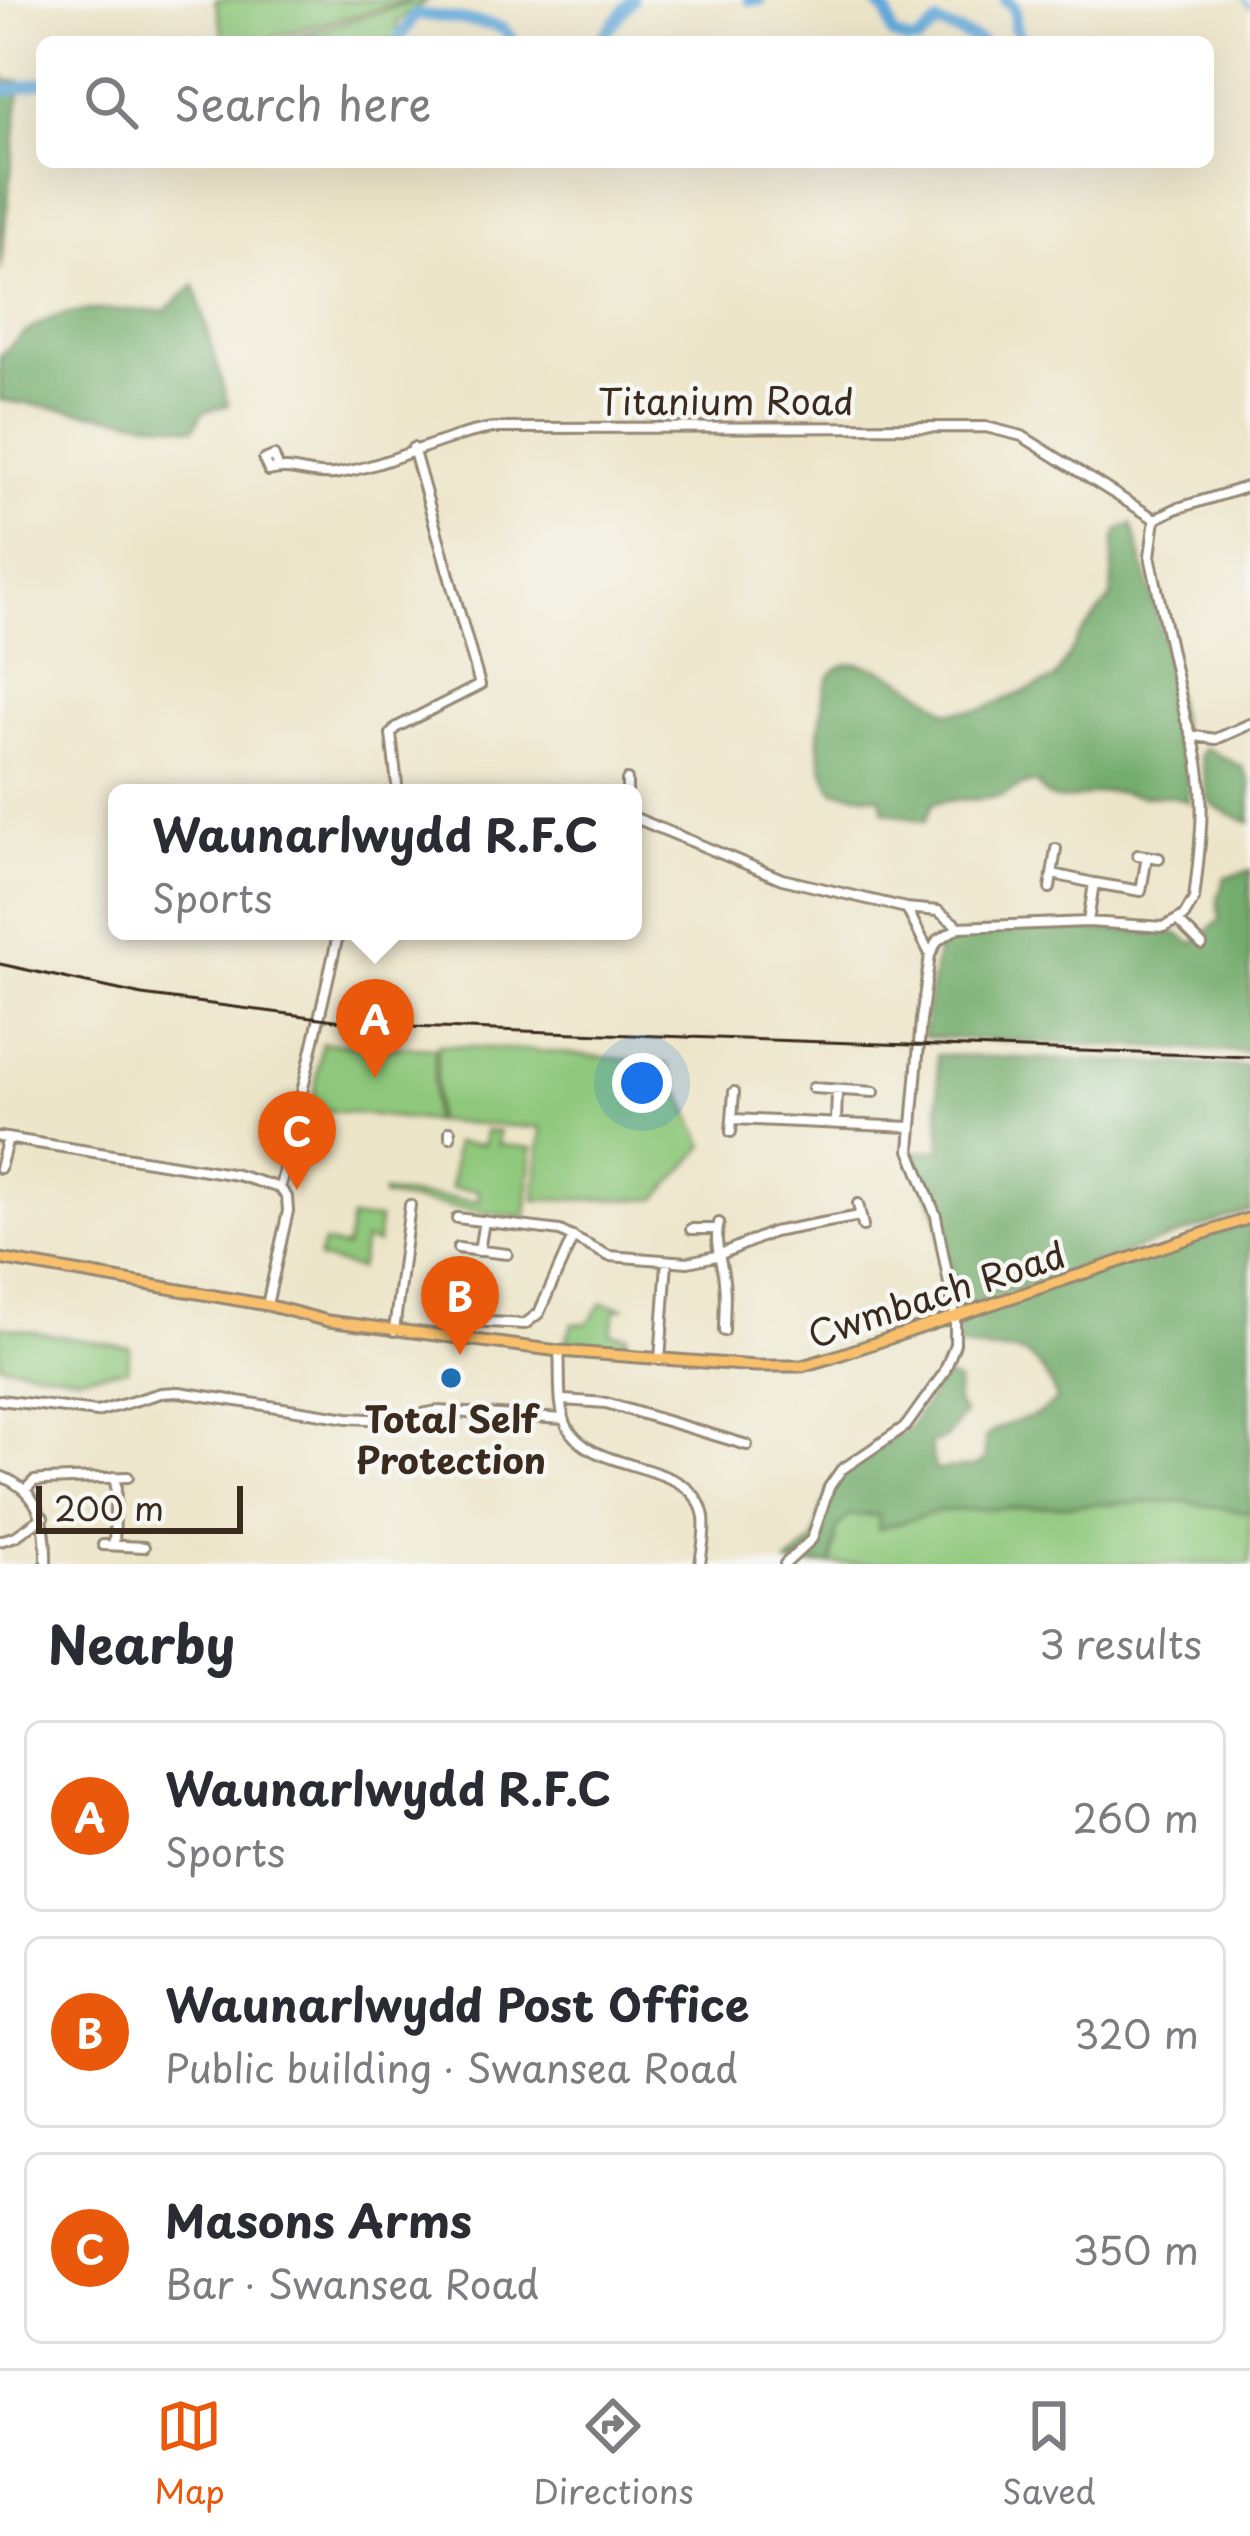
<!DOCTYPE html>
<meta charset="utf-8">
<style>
body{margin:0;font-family:"Playpen Sans",sans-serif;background:#f7f7f7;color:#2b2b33}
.scale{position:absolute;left:36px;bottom:30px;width:207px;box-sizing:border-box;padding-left:12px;border:6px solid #3b2a1e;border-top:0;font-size:33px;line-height:42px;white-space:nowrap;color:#3b2a1e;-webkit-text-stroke:9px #f6f6f2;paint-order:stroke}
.you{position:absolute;left:642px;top:1083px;width:42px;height:42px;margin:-30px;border:9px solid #fff;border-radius:50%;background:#1a73e8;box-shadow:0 0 0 18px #1a73e833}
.badge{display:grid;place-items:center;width:78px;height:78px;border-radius:50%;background:#ea580c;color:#fff;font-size:39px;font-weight:700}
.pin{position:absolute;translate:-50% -99px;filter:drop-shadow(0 3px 6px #0008)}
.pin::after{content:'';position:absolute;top:63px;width:42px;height:36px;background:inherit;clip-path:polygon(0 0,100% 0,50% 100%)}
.popup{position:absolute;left:108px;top:784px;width:534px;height:156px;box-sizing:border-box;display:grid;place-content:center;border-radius:18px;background:#fff;filter:drop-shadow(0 3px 9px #0005);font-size:39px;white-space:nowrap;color:#7c7c81}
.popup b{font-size:45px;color:#2b2b33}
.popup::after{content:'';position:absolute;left:50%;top:100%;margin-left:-24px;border:24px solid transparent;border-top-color:#fff}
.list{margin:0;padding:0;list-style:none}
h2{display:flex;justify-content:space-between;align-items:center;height:156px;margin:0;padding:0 48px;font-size:51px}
h2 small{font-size:39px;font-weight:400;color:#7c7c81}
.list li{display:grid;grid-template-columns:78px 1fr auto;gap:36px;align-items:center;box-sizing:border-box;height:192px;margin:0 24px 24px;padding:0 24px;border:3px solid #e1e1e2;border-radius:18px}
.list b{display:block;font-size:45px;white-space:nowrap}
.list p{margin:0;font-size:39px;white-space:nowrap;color:#7c7c81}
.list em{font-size:39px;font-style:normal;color:#7c7c81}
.icon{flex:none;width:66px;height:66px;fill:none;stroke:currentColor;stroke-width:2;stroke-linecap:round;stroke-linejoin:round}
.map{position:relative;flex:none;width:1250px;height:1564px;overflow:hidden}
.search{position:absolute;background:#fff;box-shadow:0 12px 48px #0002;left:36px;right:36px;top:36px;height:132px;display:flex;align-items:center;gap:30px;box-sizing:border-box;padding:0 42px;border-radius:18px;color:#7c7c81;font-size:45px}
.sheet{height:804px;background:#fff}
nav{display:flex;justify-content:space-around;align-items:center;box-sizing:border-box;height:168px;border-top:3px solid #e1e1e2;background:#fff;font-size:33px;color:#7c7c81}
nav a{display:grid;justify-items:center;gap:6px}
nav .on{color:#ea580c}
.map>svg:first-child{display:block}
.green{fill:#8fc87c;stroke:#65794d;stroke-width:3}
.forest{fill:#73ac6c;stroke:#576b45;stroke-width:3}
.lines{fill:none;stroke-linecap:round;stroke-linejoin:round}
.stream{stroke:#64aada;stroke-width:3}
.river{stroke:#64aada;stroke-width:12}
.minor-casing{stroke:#948874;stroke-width:14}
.major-casing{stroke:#948874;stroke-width:15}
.minor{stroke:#fff;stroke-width:8}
.major{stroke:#f8bf6c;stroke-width:9}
.rail{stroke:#3b2a1e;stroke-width:3}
.poi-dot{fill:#1f6fb2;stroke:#f6f6f2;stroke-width:4.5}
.labels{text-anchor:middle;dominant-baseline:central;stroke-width:9;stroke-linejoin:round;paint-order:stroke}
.street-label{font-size:36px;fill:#3b2a1e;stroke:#f6f6f2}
.poi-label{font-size:36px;font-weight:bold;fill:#3b2a1e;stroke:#f6f6f2}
</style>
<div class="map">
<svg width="1250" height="1564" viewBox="0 0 1250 1564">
<rect width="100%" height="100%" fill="#f6f6f2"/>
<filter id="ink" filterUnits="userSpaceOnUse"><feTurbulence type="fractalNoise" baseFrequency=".00833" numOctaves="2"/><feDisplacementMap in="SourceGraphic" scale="24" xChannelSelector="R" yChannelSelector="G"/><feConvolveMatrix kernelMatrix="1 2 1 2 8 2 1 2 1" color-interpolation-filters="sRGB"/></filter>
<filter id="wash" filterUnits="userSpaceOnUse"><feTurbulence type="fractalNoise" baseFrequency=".004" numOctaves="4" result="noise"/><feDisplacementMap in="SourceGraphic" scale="48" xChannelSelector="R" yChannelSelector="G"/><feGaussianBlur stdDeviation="2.7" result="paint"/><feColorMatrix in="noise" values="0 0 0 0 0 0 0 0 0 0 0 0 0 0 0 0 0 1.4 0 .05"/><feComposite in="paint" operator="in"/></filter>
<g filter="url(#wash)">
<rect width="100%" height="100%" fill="#ede5c9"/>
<!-- green -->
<path class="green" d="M215,0H411L275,36L265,42H219L224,39Z
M420,0H428L397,22L399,42H349L330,36L276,42Z
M322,1043L435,1048L432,1121L312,1109Z
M438,1045L554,1052L667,1064L705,1146L657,1199L535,1200L541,1128L435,1121Z
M485,1131L499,1132L498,1145L532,1148L526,1218L383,1197V1193L479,1201V1190L451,1188L455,1143L483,1145Z
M351,1219H379L377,1244L364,1241L359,1269L318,1259L323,1243L346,1248Z
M602,1303L626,1308L616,1309L611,1333L627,1335L626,1346L566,1341L572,1324L588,1323Z
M0,1326L130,1348L127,1369L78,1376L0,1364Z
M1183,1501L1250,1513V1564H832L837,1528L850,1515H879V1529L940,1511Z"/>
<!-- forest -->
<path class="forest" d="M0,68L5,80L21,81L0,272Z
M195,285L228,405L203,412L194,428L0,400V356C53,298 94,311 165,311Z
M1132,524C1158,615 1182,707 1189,802C1170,794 1161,796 1142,796C1129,795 1117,790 1104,792C1079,795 1051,812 1037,783C1019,783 1016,791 1001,796C979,802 955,797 932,804L925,822L884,811L881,797L834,791C820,770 816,744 821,719C823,708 823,693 827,682C847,634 927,694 948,712L983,709L1055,679L1080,635L1111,598L1114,542L1119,530Z
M1206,748L1242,767L1250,782V823C1195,799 1214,809 1200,755Z
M1250,871V1052L923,1037L937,952L946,940L987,931L1071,929L1176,933L1193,944L1220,920L1218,898L1225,877Z
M937,1055L1250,1067V1211L964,1307L957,1305L937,1215L913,1152L941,1150Z
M1250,1222V1513L1183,1501L940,1511L878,1529L879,1515H850L837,1528L831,1564H787L814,1540L822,1506L842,1471L909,1428L944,1376L958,1382L956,1403L964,1414L946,1438L930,1444L935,1470L973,1467L985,1461V1438C1010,1415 1033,1426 1057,1399C1029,1332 1013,1360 957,1345L959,1319Z"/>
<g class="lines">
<!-- stream -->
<path class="stream" d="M1244,0L1250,7"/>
<!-- river -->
<path class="river" d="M749,0H760
M873,0L887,13L893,35L909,42
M1005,0L1015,8V28L1022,42
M397,42L415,15C424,13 493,24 501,28C507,32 511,37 515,42
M599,42L632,0
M917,42L938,24L982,42
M0,85L10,90L42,82"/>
</g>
</g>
<g filter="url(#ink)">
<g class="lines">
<defs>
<path id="minor" d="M264,460L269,471C289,464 312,477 334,474C388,466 438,437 492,428L986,427L1022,436L1155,519
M264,460L274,456L278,467
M1155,519L1175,509L1250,486
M1195,736L1216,739L1250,724
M627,780V793
M398,793L391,734L397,727L480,685L413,448
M633,817L782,879L906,908L938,911L958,926
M1138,855L1159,858
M1053,874L1094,883
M1050,888L1056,849
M907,909L930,954
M1178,921L1202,945
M1088,922L1094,883L1141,891L1147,856
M813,1088L874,1092
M734,1119L911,1127
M836,1122L837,1091
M450,1131V1137
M731,1132L734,1092
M0,1137L237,1175L280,1188L287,1197L288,1211L267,1305
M0,1168L8,1138
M280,1188L339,931
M858,1204L863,1226
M457,1218L560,1231L609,1256L688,1262L716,1256L773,1232L860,1216
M719,1223C713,1245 722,1259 724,1281C726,1298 724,1315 724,1331
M691,1229H716
M458,1248L507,1254
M479,1251L484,1221
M455,1320L525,1324L539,1313L573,1237
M471,1322L476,1291
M394,1331L410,1205
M559,1351C561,1373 557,1407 567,1426C591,1476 694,1457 704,1517C706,1533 702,1548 700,1564
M660,1360L667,1262
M0,1400L97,1412L161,1393L179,1392L348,1418L391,1420L437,1411L564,1419
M564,1400L606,1403L747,1445
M0,1476C41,1491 47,1525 46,1564
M113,1477L116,1485L114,1545
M25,1490L34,1481L44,1480L128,1477
M0,1541L16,1536L43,1517
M103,1545L144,1547
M785,1564L812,1539L829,1487L841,1470L906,1426L944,1373L955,1344V1315L936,1216L910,1150L921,1020L930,955L937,941L959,927L1088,922L1164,927L1184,916L1194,899C1201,842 1210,775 1186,721L1150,556L1155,519"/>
<path id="major" d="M0,1259L267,1305L328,1321L559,1351L756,1366H802L833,1357L1250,1218"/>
</defs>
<!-- minor casing -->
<use href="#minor" class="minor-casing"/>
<!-- major casing -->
<use href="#major" class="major-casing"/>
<!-- minor -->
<use href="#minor" class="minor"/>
<!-- major -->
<use href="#major" class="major"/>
<!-- rail -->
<path class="rail" d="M0,964L142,995L381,1026L1250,1057"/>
</g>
</g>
<!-- markers -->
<circle class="poi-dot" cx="451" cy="1378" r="12"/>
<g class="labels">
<!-- street labels -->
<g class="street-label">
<text x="726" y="400">Titanium Road</text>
<text transform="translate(936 1293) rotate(-18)">Cwmbach Road</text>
</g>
<!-- poi labels -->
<g class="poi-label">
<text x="451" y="1418">Total Self<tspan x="451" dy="41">Protection</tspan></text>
</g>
</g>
</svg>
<div class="scale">200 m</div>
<div class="you"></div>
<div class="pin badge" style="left:375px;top:1078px">A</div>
<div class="popup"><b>Waunarlwydd R.F.C</b>Sports</div>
<div class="pin badge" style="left:460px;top:1355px">B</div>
<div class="pin badge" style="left:297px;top:1190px">C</div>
<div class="search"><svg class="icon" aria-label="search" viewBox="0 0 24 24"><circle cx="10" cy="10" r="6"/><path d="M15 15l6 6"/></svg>Search here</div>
</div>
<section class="sheet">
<h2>Nearby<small>3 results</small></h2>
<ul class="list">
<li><span class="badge">A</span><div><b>Waunarlwydd R.F.C</b><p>Sports</p></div><em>260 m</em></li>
<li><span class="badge">B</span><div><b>Waunarlwydd Post Office</b><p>Public building · Swansea Road</p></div><em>320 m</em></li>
<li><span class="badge">C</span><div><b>Masons Arms</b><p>Bar · Swansea Road</p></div><em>350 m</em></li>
</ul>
</section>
<nav>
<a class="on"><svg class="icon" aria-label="map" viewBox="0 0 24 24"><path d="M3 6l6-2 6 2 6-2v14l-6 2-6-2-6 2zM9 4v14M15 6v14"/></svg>Map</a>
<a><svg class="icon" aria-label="directions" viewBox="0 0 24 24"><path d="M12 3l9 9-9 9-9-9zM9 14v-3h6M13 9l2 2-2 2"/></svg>Directions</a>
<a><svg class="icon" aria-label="saved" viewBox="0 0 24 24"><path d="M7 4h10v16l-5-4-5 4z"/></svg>Saved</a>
</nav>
